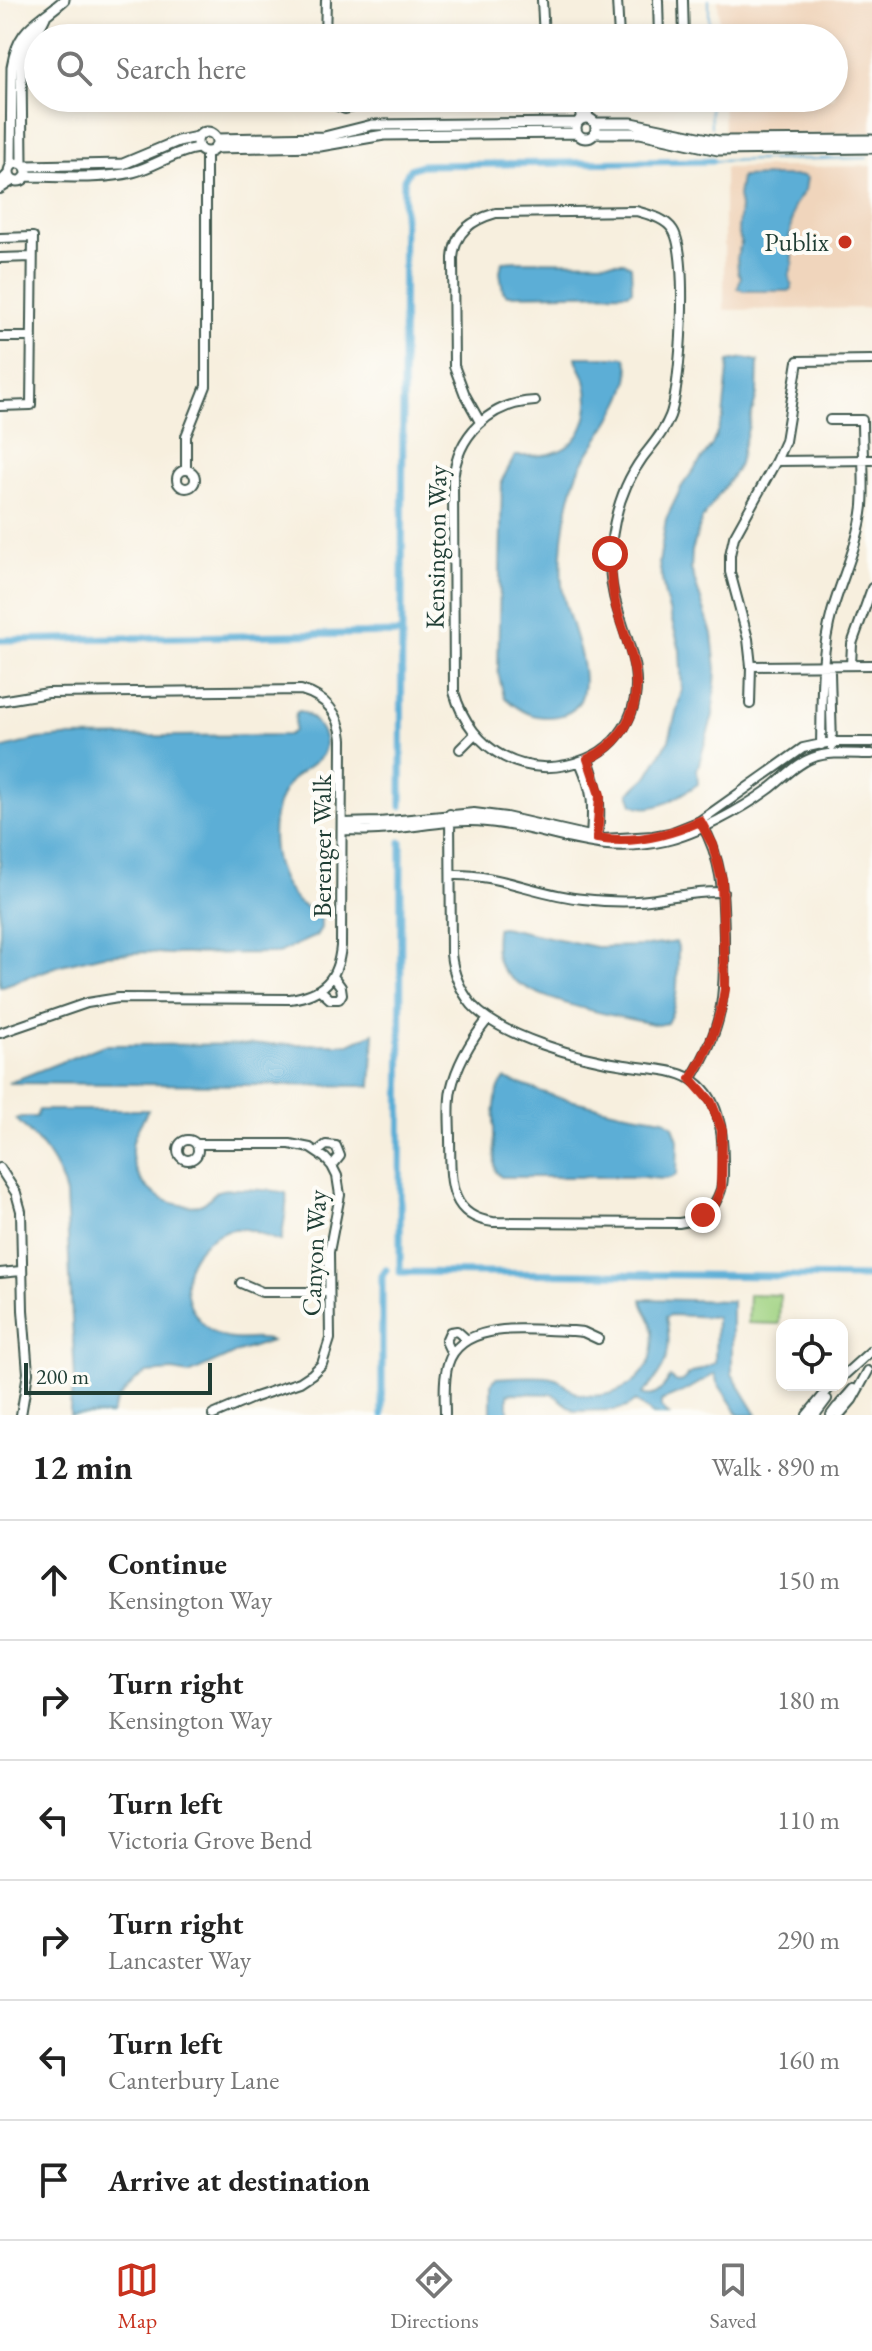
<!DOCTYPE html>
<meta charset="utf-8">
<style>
body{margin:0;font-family:"EB Garamond",serif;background:#f2f2f2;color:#222}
.controls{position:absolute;right:24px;bottom:24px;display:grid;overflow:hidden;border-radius:16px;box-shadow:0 4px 12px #0003}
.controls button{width:72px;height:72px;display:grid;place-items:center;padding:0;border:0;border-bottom:2px solid #e0e0e0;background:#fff;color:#222;font:40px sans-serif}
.scale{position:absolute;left:24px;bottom:20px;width:188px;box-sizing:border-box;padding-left:8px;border:4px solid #1f3d34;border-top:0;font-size:22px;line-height:28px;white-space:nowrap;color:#1f3d34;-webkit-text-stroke:6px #fdfcf7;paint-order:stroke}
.stop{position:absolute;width:24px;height:24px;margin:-18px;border:6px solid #c8321e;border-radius:50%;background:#fff}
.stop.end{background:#c8321e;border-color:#fff;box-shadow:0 2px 8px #0008}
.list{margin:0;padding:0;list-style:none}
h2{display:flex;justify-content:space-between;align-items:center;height:104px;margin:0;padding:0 32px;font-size:34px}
h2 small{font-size:26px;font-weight:400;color:#767676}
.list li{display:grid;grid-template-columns:52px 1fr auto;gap:24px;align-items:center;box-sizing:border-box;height:120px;padding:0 32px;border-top:2px solid #e0e0e0}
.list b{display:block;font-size:30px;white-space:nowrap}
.list p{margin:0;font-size:26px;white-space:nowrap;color:#767676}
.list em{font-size:26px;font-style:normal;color:#767676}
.icon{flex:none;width:44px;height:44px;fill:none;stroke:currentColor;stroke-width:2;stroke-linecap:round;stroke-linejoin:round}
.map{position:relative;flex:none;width:872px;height:1415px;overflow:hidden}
.search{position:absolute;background:#fff;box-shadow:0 4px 12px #0003;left:24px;right:24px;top:24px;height:88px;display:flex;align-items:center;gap:20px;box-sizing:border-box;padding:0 28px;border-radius:44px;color:#767676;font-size:30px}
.sheet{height:824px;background:#fff}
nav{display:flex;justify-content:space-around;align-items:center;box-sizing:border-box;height:112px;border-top:2px solid #e0e0e0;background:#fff;font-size:22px;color:#767676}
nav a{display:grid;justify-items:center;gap:4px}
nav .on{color:#c8321e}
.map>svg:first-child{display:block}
.built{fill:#f0d5bc}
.green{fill:#a1d383;stroke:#60885c;stroke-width:2}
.water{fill:#5baed6;stroke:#3d7685;stroke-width:2;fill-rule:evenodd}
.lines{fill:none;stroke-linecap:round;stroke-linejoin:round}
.stream{stroke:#5baed6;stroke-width:2}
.canal{stroke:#5baed6;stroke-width:7}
.minor-casing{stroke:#3f584e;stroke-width:12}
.tertiary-casing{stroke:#3f584e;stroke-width:13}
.minor{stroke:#fff;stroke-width:8}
.tertiary{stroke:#fff;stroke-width:9}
.route{stroke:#c8321e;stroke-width:10}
.poi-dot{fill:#c8321e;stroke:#fdfcf7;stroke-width:3}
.labels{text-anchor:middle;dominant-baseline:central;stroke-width:8;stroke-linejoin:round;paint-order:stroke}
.poi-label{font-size:26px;fill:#1f3d34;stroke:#fdfcf7;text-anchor:end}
.street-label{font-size:26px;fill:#1f3d34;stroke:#fdfcf7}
</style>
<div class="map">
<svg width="872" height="1415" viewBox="0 0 872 1415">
<rect width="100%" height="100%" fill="#fdfcf7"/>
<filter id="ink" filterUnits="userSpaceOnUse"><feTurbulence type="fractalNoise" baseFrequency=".0125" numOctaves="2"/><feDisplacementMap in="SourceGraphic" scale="16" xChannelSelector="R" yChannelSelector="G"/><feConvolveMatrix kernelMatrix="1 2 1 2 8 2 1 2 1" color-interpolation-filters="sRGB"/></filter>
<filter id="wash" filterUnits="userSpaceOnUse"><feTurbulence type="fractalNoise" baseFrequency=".006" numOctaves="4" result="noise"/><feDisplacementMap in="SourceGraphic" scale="32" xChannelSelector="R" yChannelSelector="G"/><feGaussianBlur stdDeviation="1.8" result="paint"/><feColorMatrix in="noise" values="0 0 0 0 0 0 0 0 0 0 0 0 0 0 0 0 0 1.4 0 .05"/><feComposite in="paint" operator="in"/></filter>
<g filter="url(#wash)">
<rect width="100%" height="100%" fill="#f7efde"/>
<!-- built -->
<path class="built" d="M718,0H872V133L724,135L723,98H834V38H720Z
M872,166V308L724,310V168Z"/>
<!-- green -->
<path class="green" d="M749,1294L780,1295L779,1324L748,1323Z"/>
<!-- water -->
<path class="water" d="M771,176H803L807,178L805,190L794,206L789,240L793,263L789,276L792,287L789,291H743L738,288L741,277L738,272L737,256L741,243L738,230L740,207L738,196L741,177Z
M517,261L624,262L631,266L632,290L628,293L507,295L503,291L500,272L502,262Z
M576,357H625C643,386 594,440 581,466C573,482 569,501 566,518C562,541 559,575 564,598C570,628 609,706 558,716C534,720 521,712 504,697L498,672L502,480L515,456C528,456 541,457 553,453C585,444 593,409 585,380C583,371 577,366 576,357Z
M744,358L758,361L757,394L738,467L702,519L692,551L691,569L712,634L716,669L713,715L697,770L698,784C681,795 653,816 633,804L629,793L647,777L669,740L682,690L680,650L665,596L659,563L666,519L682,486L712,445L723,417L729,361Z
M299,711C314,714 332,739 322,755C314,766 297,772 289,783C265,817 269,870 296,900C303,907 314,911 321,919V928L316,936L278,953L167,954L148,952L103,955L61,965L0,987V749L39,739L64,737L288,735L294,731L296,713Z
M502,927L596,947L647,946L676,942L678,948C677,972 680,1002 667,1023L658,1025C621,1017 522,1001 501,967C494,957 495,942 496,930L497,928Z
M374,1033L371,1086L8,1083L104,1045L349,1044Z
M505,1079L557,1097L621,1112L664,1119L673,1126L678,1140L677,1174C668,1182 654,1178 643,1177H501L496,1172L495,1167C495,1145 489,1094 505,1079Z
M39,1110H148C142,1122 132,1135 132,1150C131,1185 166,1210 199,1205C209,1203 210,1195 218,1191C226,1187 276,1190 286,1193C288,1200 283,1231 281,1241C265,1238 254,1227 234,1229C224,1230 214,1236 206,1242C176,1269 181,1309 213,1332C231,1346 256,1334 271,1341L235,1353L189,1374L173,1371L147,1373L137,1379L117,1400L111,1415H70V1404L75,1381L66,1195C58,1162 40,1142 16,1119L21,1117H36Z
M642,1299L732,1301V1374L757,1415H739L717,1382L715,1374L685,1391L661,1401V1407L669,1415H653L635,1401L627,1407L616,1410L575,1411L553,1394L512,1393L508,1394V1415H491V1384L496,1378C514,1377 535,1375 553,1378C563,1379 568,1391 579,1394C611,1402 651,1381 653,1346C654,1338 653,1328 651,1321C648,1312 642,1308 642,1299ZM670,1315L716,1317L715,1363L689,1374L682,1381L677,1382L670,1377C664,1388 655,1400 642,1394C667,1370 673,1351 666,1317Z"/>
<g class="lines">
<!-- stream -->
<path class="stream" d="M709,0V38
M710,98L711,127
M712,161L867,158"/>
<!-- canal -->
<path class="canal" d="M0,640L401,633
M401,806L404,179L410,169L421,165L712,161
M401,842L400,1272L872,1277
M382,1415V1276L386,1270"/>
</g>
</g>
<g filter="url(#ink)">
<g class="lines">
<defs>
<path id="minor" d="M542,0L544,38
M617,0L619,38
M658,0L659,38
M683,0L684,38
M325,38L326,0
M327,98L328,102L345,109L368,104L546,100V98
M608,98H609
M620,98H621
M585,99L587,101L588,118
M580,119L584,98
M0,182L9,173
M0,189L14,180
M0,238L33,237L31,405L0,406
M0,258L32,257
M0,337H32
M480,422L465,395L454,366L453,258C455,231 472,220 496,213L636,211C650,215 665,218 673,230C689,255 681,388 670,416C664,432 653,444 643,457C624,483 614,515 611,547C609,567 611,588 617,607C627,642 645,676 631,713C623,734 607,751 586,759C527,783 471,752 454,692L453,480C457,436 489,403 535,401
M776,461L872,460
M177 479a9 9 0 1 1 18 0a9 9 0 1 1-18 0Z
M186,470V436L206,386V152
M824,665L830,672L832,746
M851,665L852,644L872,588
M751,666L872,665
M0,701L48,693L301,690C325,697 340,713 342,739L341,946C338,979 324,994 290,999L118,998L87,1003L0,1033
M750,704L751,666L748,639L730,572V555L734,537L776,461L785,441L798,361L872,360
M821,745C822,701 820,655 832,612C842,577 859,543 863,506C865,478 862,448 862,420H830
M460,749L475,734
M588,759C599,791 602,806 597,840
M580,762C594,795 593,803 591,838
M450,814L451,954C453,973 460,990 472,1005C501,1037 582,1059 625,1065C646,1069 672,1068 691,1079C719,1095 723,1132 723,1161C723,1173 724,1186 718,1197C711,1213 696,1221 679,1223L493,1222C446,1216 451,1176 450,1139C450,1124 448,1105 451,1090C457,1063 472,1039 488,1019
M342,823L379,822L474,813L506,817L603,839L653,836L670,833L700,821L803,748L831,742H872
M342,830C354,830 366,831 378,830C414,828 450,818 487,822C553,828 594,857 665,841C697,834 742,809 768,790C782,780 795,764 812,758C830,751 853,754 872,754
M451,875C497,873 537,895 583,899C609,902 637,903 662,898C683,895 702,891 723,892
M320,990L330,999H339L342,994L341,987L333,976
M691,1079C725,1025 724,997 724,936C723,892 723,862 701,822
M178 1150a10 10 0 1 1 20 0a10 10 0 1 1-20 0Z
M196,1144H290L310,1148L325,1158L332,1166L337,1176L340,1195L329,1252L330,1339L322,1364L312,1374L300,1382L255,1397L213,1415
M317,1152L326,1145L336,1146L340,1156L332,1166
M0,1168L16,1193L21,1211L23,1310L28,1373L21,1415
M0,1273L21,1271
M241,1283L262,1292H329
M452,1354L446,1341L450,1332L457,1331L467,1340
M842,1377L872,1350
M840,1404L853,1389
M445,1415C445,1399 443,1380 448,1364C462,1318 535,1331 573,1331L583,1332L598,1339
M807,1415L832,1385
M815,1415L827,1399
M831,1415L837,1407
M839,1415L852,1400L868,1371"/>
<path id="tertiary" d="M576 128a10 10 0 1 1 20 0a10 10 0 1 1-20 0Z
M595,123H632L718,141L872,140
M197 142a10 10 0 1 1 20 0a10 10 0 1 1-20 0Z
M595,133H640L718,150L872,148
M217,139L324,137L372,125L577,123
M215,148L320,146L384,135L577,133
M9 172a9 9 0 1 1 18 0a9 9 0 1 1-18 0Z
M22,163L21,66C25,41 36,38 45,17
M11,165L12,67C19,26 36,25 64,0
M26,166L123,164L178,141L197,137
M26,176C59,176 101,180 133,172C156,166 175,151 198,148"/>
</defs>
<!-- minor casing -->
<use href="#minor" class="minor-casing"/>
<!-- tertiary casing -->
<use href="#tertiary" class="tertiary-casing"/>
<!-- minor -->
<use href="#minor" class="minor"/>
<!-- tertiary -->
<use href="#tertiary" class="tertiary"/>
</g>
</g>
<g class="lines" filter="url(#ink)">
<!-- route -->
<path class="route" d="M610,554C611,570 612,586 615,603C626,645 650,684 625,727C616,741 604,752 588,759L600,795L597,838C632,844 669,835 700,821L713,845L722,880L725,989C720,1022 709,1050 691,1079L711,1102L722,1130L721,1189L715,1204L703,1215"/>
</g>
<!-- markers -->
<circle class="poi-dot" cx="845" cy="242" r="8"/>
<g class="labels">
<!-- poi labels -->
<g class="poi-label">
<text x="829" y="242">Publix</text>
</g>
<!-- street labels -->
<g class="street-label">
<text transform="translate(436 547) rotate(-89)">Kensington Way</text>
<text transform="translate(322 846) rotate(-90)">Berenger Walk</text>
<text transform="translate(314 1253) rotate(-87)">Canyon Way</text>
</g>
</g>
</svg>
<div class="controls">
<button><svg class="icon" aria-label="locate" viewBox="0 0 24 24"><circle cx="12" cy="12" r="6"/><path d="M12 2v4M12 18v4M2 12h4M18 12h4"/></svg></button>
</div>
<div class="scale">200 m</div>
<div class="stop" style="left:610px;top:554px"></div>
<div class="stop end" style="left:703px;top:1215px"></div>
<div class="search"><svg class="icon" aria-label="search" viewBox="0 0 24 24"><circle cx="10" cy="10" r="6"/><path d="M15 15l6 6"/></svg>Search here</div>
</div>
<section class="sheet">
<h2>12 min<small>Walk · 890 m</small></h2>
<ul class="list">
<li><svg class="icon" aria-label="ahead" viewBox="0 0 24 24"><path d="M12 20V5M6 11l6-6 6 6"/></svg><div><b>Continue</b><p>Kensington Way</p></div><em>150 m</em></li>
<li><svg class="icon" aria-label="right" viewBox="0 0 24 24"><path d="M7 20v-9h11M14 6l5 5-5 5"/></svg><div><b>Turn right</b><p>Kensington Way</p></div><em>180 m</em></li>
<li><svg class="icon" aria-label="left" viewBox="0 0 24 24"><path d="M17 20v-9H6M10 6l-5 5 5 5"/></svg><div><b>Turn left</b><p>Victoria Grove Bend</p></div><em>110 m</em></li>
<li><svg class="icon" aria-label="right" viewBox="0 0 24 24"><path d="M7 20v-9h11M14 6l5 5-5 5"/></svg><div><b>Turn right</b><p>Lancaster Way</p></div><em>290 m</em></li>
<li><svg class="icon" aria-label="left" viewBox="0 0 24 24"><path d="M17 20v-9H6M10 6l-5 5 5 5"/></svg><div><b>Turn left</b><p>Canterbury Lane</p></div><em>160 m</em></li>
<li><svg class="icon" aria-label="arrive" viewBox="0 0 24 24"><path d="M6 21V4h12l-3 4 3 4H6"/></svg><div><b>Arrive at destination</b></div></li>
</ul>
</section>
<nav>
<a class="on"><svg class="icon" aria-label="map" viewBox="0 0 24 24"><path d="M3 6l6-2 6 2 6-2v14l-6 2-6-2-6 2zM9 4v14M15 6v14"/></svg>Map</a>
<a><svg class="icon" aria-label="directions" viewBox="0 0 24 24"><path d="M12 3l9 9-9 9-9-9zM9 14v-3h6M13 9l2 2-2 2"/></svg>Directions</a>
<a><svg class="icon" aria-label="saved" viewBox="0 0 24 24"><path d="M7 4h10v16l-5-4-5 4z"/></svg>Saved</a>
</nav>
